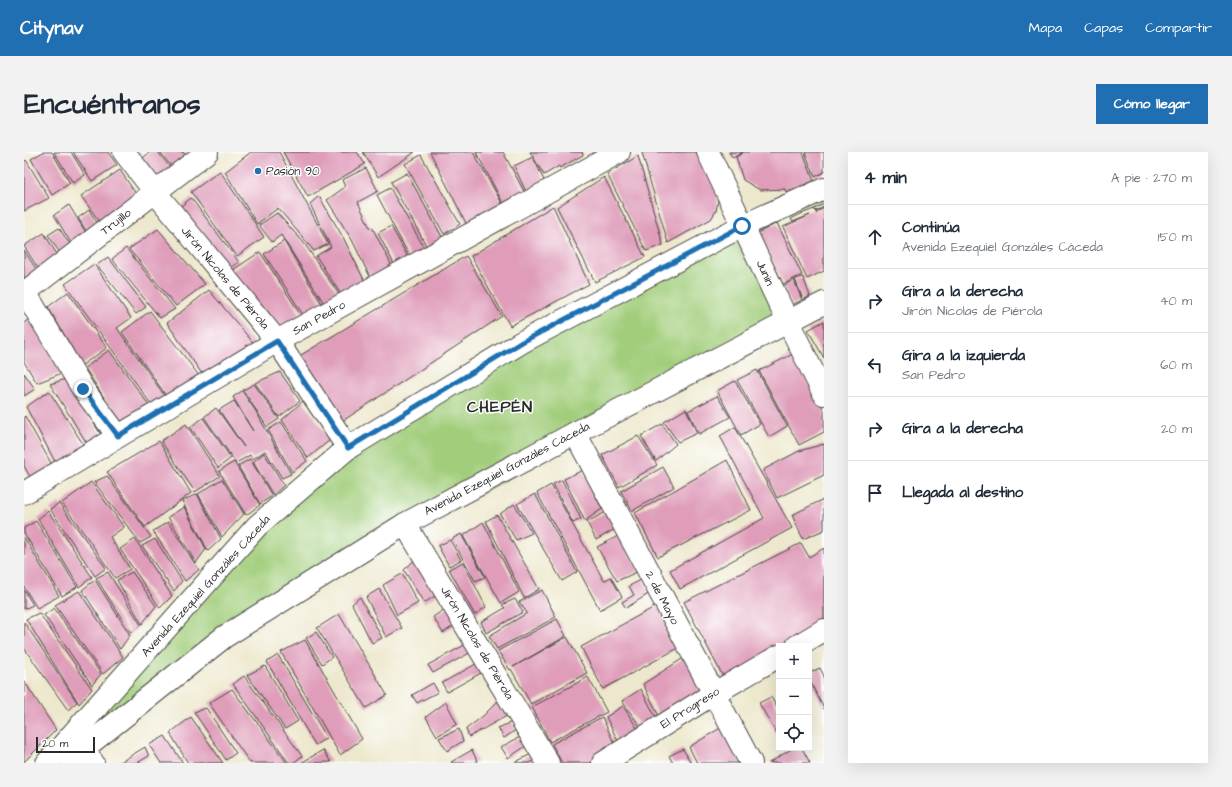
<!DOCTYPE html>
<html lang="es">
<meta charset="utf-8">
<style>
body{margin:0;font-family:"Architects Daughter",sans-serif;background:#f2f2f3;color:#1f2937}
.controls{position:absolute;right:12px;bottom:12px;display:grid;overflow:hidden;border-radius:0px;box-shadow:0 4px 16px #0002}
.controls button{width:36px;height:36px;display:grid;place-items:center;padding:0;border:0;border-bottom:1px solid #e0e1e3;background:#fff;color:#1f2937;font:20px sans-serif}
.scale{position:absolute;left:12px;bottom:10px;width:59px;box-sizing:border-box;padding-left:4px;border:2px solid #2b2b2b;border-top:0;font-size:11px;line-height:14px;white-space:nowrap;color:#2b2b2b;-webkit-text-stroke:3px #fff;paint-order:stroke}
.stop{position:absolute;width:12px;height:12px;margin:-9px;border:3px solid #1f6fb2;border-radius:50%;background:#fff}
.stop.end{background:#1f6fb2;border-color:#fff;box-shadow:0 1px 4px #0008}
.list{margin:0;padding:0;list-style:none}
h2{display:flex;justify-content:space-between;align-items:center;height:52px;margin:0;padding:0 16px;font-size:17px}
h2 small{font-size:13px;font-weight:400;color:#747a83}
.list li{display:grid;grid-template-columns:26px 1fr auto;gap:12px;align-items:center;box-sizing:border-box;height:64px;padding:0 16px;border-top:1px solid #e0e1e3}
.list b{display:block;font-size:15px;white-space:nowrap}
.list p{margin:0;font-size:13px;white-space:nowrap;color:#747a83}
.list em{font-size:13px;font-style:normal;color:#747a83}
.icon{flex:none;width:22px;height:22px;fill:none;stroke:currentColor;stroke-width:2;stroke-linecap:round;stroke-linejoin:round}
.map{position:relative;flex:none;width:800px;height:611px;overflow:hidden;border-radius:0px}
header{display:flex;align-items:center;gap:24px;box-sizing:border-box;height:56px;padding:0 20px;background:#1f6fb2;color:#fff}
header strong{font-size:19px}
nav{display:flex;gap:22px;margin-inline-start:auto;font-size:14px}
.intro{display:flex;align-items:center;justify-content:space-between;box-sizing:border-box;height:96px;padding:0 24px}
h1{margin:0;font-size:28px}
.button{padding:10px 18px;border-radius:0px;background:#1f6fb2;color:#fff;font-size:14px;font-weight:700}
main{display:flex;gap:24px;padding:0 24px}
aside{flex:1;background:#fff;border-radius:0px;box-shadow:0 4px 16px #0002}
.map>svg:first-child{display:block}
.green{fill:#a2ce7b;stroke:#667c53}
.building{fill:#df9dba}
.lines{fill:none;stroke-linecap:round;stroke-linejoin:round}
.street-casing{stroke:#484743;stroke-width:24}
.secondary-casing{stroke:#484743;stroke-width:24}
.street{stroke:#fff;stroke-width:22}
.secondary{stroke:#fff;stroke-width:22}
.route{stroke:#1f6fb2;stroke-width:5}
.poi-dot{fill:#1f6fb2;stroke:#fff;stroke-width:1.5}
.labels{text-anchor:middle;dominant-baseline:central;stroke-width:3;stroke-linejoin:round;paint-order:stroke}
.poi-label{font-size:12px;fill:#2b2b2b;stroke:#fff;text-anchor:start}
.street-label{font-size:12px;fill:#2b2b2b;stroke:#fff}
.district-label{font-size:16px;font-weight:bold;letter-spacing:1px;fill:#2b2b2b;stroke:#fff}
</style>
<header>
<strong>Citynav</strong>
<nav><a>Mapa</a><a>Capas</a><a>Compartir</a></nav>
</header>
<div class="intro"><h1>Encuéntranos</h1><a class="button">Cómo llegar</a></div>
<main>
<div class="map">
<svg width="800" height="611" viewBox="0 0 800 611">
<rect width="100%" height="100%" fill="#fff"/>
<filter id="ink" filterUnits="userSpaceOnUse"><feTurbulence type="fractalNoise" baseFrequency=".025" numOctaves="2"/><feDisplacementMap in="SourceGraphic" scale="8" xChannelSelector="R" yChannelSelector="G"/><feConvolveMatrix kernelMatrix="1 2 1 2 8 2 1 2 1" color-interpolation-filters="sRGB"/></filter>
<filter id="wash" filterUnits="userSpaceOnUse"><feTurbulence type="fractalNoise" baseFrequency=".012" numOctaves="4" result="noise"/><feDisplacementMap in="SourceGraphic" scale="16" xChannelSelector="R" yChannelSelector="G"/><feGaussianBlur stdDeviation="0.9" result="paint"/><feColorMatrix in="noise" values="0 0 0 0 0 0 0 0 0 0 0 0 0 0 0 0 0 1.4 0 .05"/><feComposite in="paint" operator="in"/></filter>
<g filter="url(#wash)">
<rect width="100%" height="100%" fill="#ede8cd"/>
<!-- green -->
<path class="green" d="M718,74L764,170L200,485L59,597L49,583L233,374L324,296Z"/>
<g id="blocks">
<!-- building -->
<path class="building" d="M19,0H28L46,31L28,43L7,7Z
M30,0H47L61,23L49,31Z
M49,0H84L93,13L68,29Z
M126,0H134L159,32L142,45L114,10Z
M136,0H159L171,17L158,28Z
M227,0H255L304,92L290,99L254,56L233,72L201,20Z
M259,0H333L341,12L284,45Z
M339,0H391L354,25Z
M406,0H449L479,53L444,75Z
M452,0H479L501,41L479,51Z
M506,0H558L559,3L536,16L535,14L520,23Z
M620,0H674L691,37L694,49L692,59L687,67L644,91L618,1Z
M705,0H719L709,6Z
M720,0H779L790,29L762,40L761,37L736,38L719,28L712,5Z
M781,0H800V20L791,25Z
M397,3L436,72L420,82L381,12Z
M614,4L639,93L622,99L583,22Z
M509,5L524,37L505,46L490,14Z
M2,8L25,46L0,59V10Z
M342,16L354,39L334,50L346,76L348,75L371,120L352,137L328,88L303,48L321,35L318,28Z
M96,18L122,57L86,84L57,44Z
M196,19L240,85L213,104L167,40Z
M383,21L423,94L408,104L367,30Z
M580,25L621,105L571,130L533,55Z
M366,36L406,106L390,113L353,43Z
M295,44L320,87L344,136L322,150L292,104L307,95L286,52Z
M167,46L215,110L198,123L150,60Z
M800,52V55L792,59L790,57Z
M45,53L70,94L55,104L30,63Z
M529,54L565,132L486,174L447,104Z
M800,56V119L783,127L759,75L786,63L769,70L767,67L777,62L790,57L793,62L792,60Z
M65,58L83,86L72,94L54,66Z
M253,61L280,91L323,154L308,164L257,83L248,90L235,73Z
M753,71L778,123L759,132L734,81Z
M367,74L387,111L373,118L354,81Z
M35,76L51,100L40,107L24,83Z
M134,77L181,132L152,154L105,97Z
M20,81L37,109L17,121L0,94Z
M260,89L306,165L289,178L240,102Z
M102,96L151,157L136,166L88,107Z
M0,98L21,131L0,142Z
M236,100L286,177L259,193L203,122Z
M442,104L478,164L317,270L272,206Z
M84,105L122,155L112,162L73,113Z
M70,112L107,166L93,176L145,250L132,259L41,132Z
M779,125L786,144L779,148L771,127Z
M770,128L778,148L768,153L759,134Z
M185,138L237,200L187,235L143,171Z
M44,140L83,196L58,213L24,155Z
M126,159L185,237L152,258L98,180Z
M6,166L38,221L13,231L0,210V171Z
M800,169V206L784,178Z
M85,198L130,260L102,280L61,216Z
M769,202L800,258V280L775,293L735,219Z
M733,218L763,274L745,285L713,228Z
M256,220L276,249L255,265L231,231Z
M0,221L11,237L0,244Z
M42,227L83,292L69,301L26,232Z
M711,229L736,272L717,283L693,239Z
M230,232L255,267L243,275L219,238Z
M25,239L66,303L36,319L2,255Z
M218,239L231,258L267,322L258,326L241,299L229,307L226,303L212,311L180,265L192,256L220,295L195,258L210,249L229,279L209,245Z
M693,244L706,265L675,282L664,259Z
M279,249L306,288L284,306L258,268Z
M662,257L673,281L654,290L640,270Z
M1,264L34,324L12,336L0,314V265Z
M179,266L207,306L194,316L166,275Z
M257,270L283,309L268,320L244,278Z
M162,272L196,324L171,340L137,289Z
M638,272L652,292L632,309L617,284Z
M711,275L768,376L656,437L646,418L740,366L696,284Z
M614,284L633,313L595,335L578,303Z
M135,289L167,341L121,375L83,320Z
M800,292V323L753,346L739,318L775,299Z
M240,301L260,333L249,343L229,310Z
M226,307L248,344L236,352L214,314Z
M703,308L727,358L634,405L611,361Z
M210,310L236,353L222,363L195,319Z
M639,315L650,335L608,359L597,339Z
M559,318L578,357L561,369L540,327Z
M83,324L127,385L116,391L70,330Z
M198,327L220,362L198,385L174,342Z
M538,328L557,367L549,371L529,332Z
M67,330L100,375L86,385L106,417L91,426L67,391L38,351Z
M527,333L580,429L587,425L598,445L576,458L513,341Z
M173,342L197,387L184,399L158,349Z
M511,342L553,420L538,429L493,352Z
M800,347V378L779,387L768,363Z
M35,351L82,416L71,424L26,357Z
M490,352L508,381L492,388L476,362Z
M160,355L182,397L172,411L144,365Z
M24,359L68,425L55,435L14,367Z
M582,360L591,377L572,388L563,370Z
M473,363L515,437L500,446L462,369Z
M12,369L53,435L38,444L0,381V376Z
M144,370L175,418L161,429L129,379Z
M459,370L495,440L477,451L439,384Z
M437,382L461,425L451,429L428,387Z
M594,384L615,419L593,429L573,395Z
M0,385L35,444L13,456L0,435Z
M111,387L148,444L136,456L96,397Z
M131,387L158,429L150,439L118,394Z
M426,388L437,408L425,414L414,394Z
M777,391L785,405L800,396V481L778,494H755L705,536L660,450Z
M397,402L416,441L400,451L380,418Z
M439,410L462,455L451,463L425,417Z
M84,420L117,473L107,481L72,426Z
M108,420L132,454L118,472L93,428Z
M378,422L394,451L373,463L359,433Z
M619,427L626,441L602,456L598,450L610,443L605,434Z
M71,428L106,483L96,497L58,438Z
M355,437L378,476L362,485L342,445Z
M0,438L9,453L0,457Z
M518,438L532,465L473,497L465,484L503,461L495,450Z
M55,439L99,505L79,522L31,453Z
M336,445L358,486L348,491L328,452Z
M491,447L499,460L462,481L457,470L481,456L478,453Z
M636,452L658,494L579,537L557,495Z
M427,453L438,468L419,481L409,465Z
M30,456L77,522L68,533L20,463Z
M15,461L68,537L55,552L2,467Z
M315,462L363,543L342,556L293,476Z
M533,467L542,484L489,515L543,485L563,521L507,552L487,517L486,518L474,499Z
M0,470L53,550L44,558L0,496Z
M292,480L308,505L298,512L282,486Z
M281,488L338,587L316,603L257,500Z
M446,490L451,498L409,521L404,513Z
M254,503L303,586L291,593L243,510Z
M661,505L687,554L643,580L619,532Z
M459,508L464,517L423,540L418,531Z
M241,514L274,569L261,577L223,523Z
M796,516L800,524V557L785,527V521Z
M220,524L278,604L269,611H265L209,532Z
M564,525L583,560L526,590L508,555Z
M0,529L32,578L0,610Z
M409,531L414,540L393,551L388,543Z
M208,537L263,611H226L185,551Z
M617,537L639,579L627,590L598,549Z
M747,545L755,559V586L735,551Z
M476,547L486,562L445,585L442,577L458,565Z
M422,550L433,572L413,584L402,565Z
M599,554L622,590L601,603L582,565Z
M182,556L212,601L202,608L170,560Z
M167,565L199,611H164L146,581Z
M578,565L597,606L586,611H538L528,592Z
M488,570L492,578L480,586L474,576Z
M698,575L717,611H673L665,595Z
M435,577L439,589L423,599L415,586Z
M141,584L159,611H137L125,593Z
M496,585L502,594L484,606L477,595Z
M121,595L125,604L113,611H95Z
M769,596H778L786,611H745Z
M659,597L667,611H649L645,604Z
M299,598L307,610L277,611Z
M448,598L454,611H428L427,610Z
M507,602L511,608L506,611H490Z"/>
</g>
</g>
<g filter="url(#ink)">
<use href="#blocks" fill-opacity="0" stroke="#484743" stroke-width="1"/>
<g class="lines">
<defs>
<path id="street" d="M100,0L131,40L253,189L324,296
M684,0L764,170L800,242
M1,140L59,237L94,284
M0,141L183,0
M551,281L727,611
M381,372L524,611
M773,494L800,478
M49,583L69,611
M579,611L689,542L755,504"/>
<path id="secondary" d="M0,341L253,189L595,0
M23,611L233,374L324,296L498,190L718,74L800,37
M48,611L59,597L200,485L381,372L551,281L800,151"/>
</defs>
<!-- street casing -->
<use href="#street" class="street-casing"/>
<!-- secondary casing -->
<use href="#secondary" class="secondary-casing"/>
<!-- street -->
<use href="#street" class="street"/>
<!-- secondary -->
<use href="#secondary" class="secondary"/>
</g>
</g>
<g class="lines" filter="url(#ink)">
<!-- route -->
<path class="route" d="M59,237L94,284L253,189L324,296L498,190L718,74"/>
</g>
<!-- markers -->
<circle class="poi-dot" cx="234" cy="19" r="4"/>
<g class="labels">
<!-- poi labels -->
<g class="poi-label">
<text x="242" y="19">Pasión 90</text>
</g>
<!-- street labels -->
<g class="street-label">
<text transform="translate(92 70) rotate(-38)">Trujillo</text>
<text transform="translate(741 121) rotate(65)">Junin</text>
<text transform="translate(201 126) rotate(50)">Jirón Nicolas de Piérola</text>
<text transform="translate(295 166) rotate(-29)">San Pedro</text>
<text transform="translate(483 317) rotate(-28)">Avenida Ezequiel Gonzáles Cáceda</text>
<text transform="translate(182 434) rotate(-48)">Avenida Ezequiel Gonzáles Cáceda</text>
<text transform="translate(638 446) rotate(62)">2 de Mayo</text>
<text transform="translate(453 491) rotate(59)">Jirón Nicolas de Piérola</text>
<text transform="translate(666 556) rotate(-32)">El Progreso</text>
</g>
<!-- district labels -->
<g class="district-label">
<text x="476" y="255">CHEPÉN</text>
</g>
</g>
</svg>
<div class="controls">
<button>+</button>
<button>−</button>
<button><svg class="icon" aria-label="locate" viewBox="0 0 24 24"><circle cx="12" cy="12" r="6"/><path d="M12 2v4M12 18v4M2 12h4M18 12h4"/></svg></button>
</div>
<div class="scale">20 m</div>
<div class="stop" style="left:718px;top:74px"></div>
<div class="stop end" style="left:59px;top:237px"></div>
</div>
<aside>
<h2>4 min<small>A pie · 270 m</small></h2>
<ul class="list">
<li><svg class="icon" aria-label="ahead" viewBox="0 0 24 24"><path d="M12 20V5M6 11l6-6 6 6"/></svg><div><b>Continúa</b><p>Avenida Ezequiel Gonzáles Cáceda</p></div><em>150 m</em></li>
<li><svg class="icon" aria-label="right" viewBox="0 0 24 24"><path d="M7 20v-9h11M14 6l5 5-5 5"/></svg><div><b>Gira a la derecha</b><p>Jirón Nicolas de Piérola</p></div><em>40 m</em></li>
<li><svg class="icon" aria-label="left" viewBox="0 0 24 24"><path d="M17 20v-9H6M10 6l-5 5 5 5"/></svg><div><b>Gira a la izquierda</b><p>San Pedro</p></div><em>60 m</em></li>
<li><svg class="icon" aria-label="right" viewBox="0 0 24 24"><path d="M7 20v-9h11M14 6l5 5-5 5"/></svg><div><b>Gira a la derecha</b></div><em>20 m</em></li>
<li><svg class="icon" aria-label="arrive" viewBox="0 0 24 24"><path d="M6 21V4h12l-3 4 3 4H6"/></svg><div><b>Llegada al destino</b></div></li>
</ul>
</aside>
</main>
